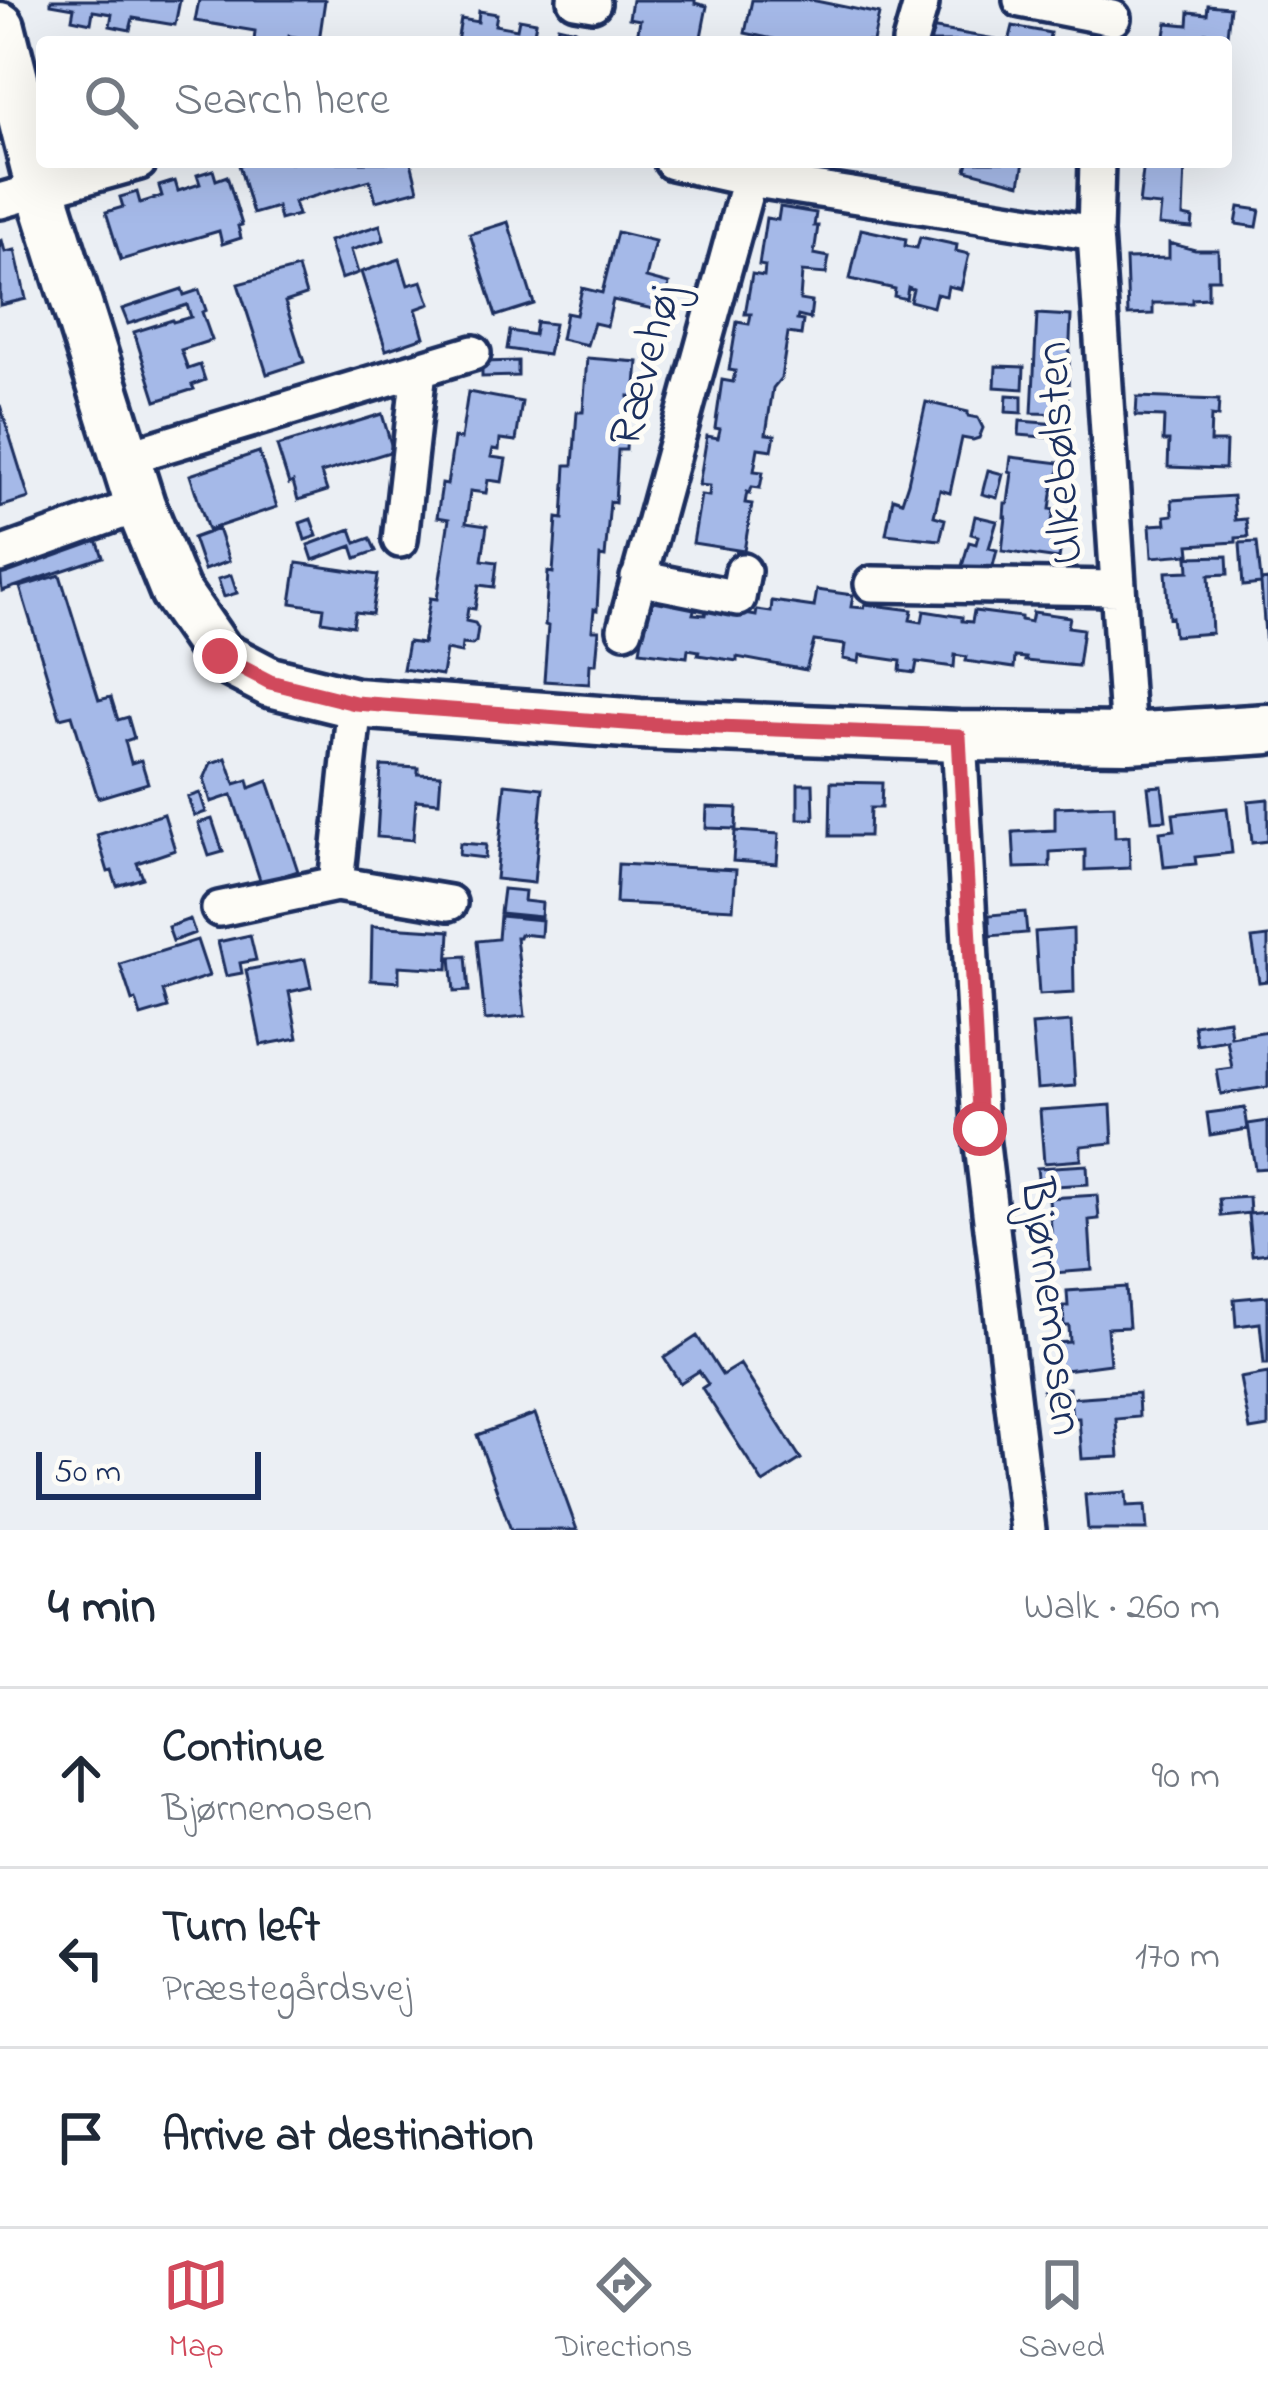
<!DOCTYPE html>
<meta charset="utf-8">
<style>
body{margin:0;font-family:"Indie Flower",sans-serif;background:#f6f6f7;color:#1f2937}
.scale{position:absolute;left:36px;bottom:30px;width:225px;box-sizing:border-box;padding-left:12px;border:6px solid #1b2f5e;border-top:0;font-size:33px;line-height:42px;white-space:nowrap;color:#1b2f5e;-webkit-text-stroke:9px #fdfcf7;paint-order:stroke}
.stop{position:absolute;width:36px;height:36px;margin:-27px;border:9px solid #d1495b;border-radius:50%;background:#fff}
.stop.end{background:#d1495b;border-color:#fff;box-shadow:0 3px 12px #0008}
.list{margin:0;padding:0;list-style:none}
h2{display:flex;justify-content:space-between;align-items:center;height:156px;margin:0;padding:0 48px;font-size:51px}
h2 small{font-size:39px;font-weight:400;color:#747a83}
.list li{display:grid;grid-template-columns:78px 1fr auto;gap:36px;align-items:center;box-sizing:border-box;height:180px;padding:0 48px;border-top:3px solid #e0e1e3}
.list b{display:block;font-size:45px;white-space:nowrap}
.list p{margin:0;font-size:39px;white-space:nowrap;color:#747a83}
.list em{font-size:39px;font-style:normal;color:#747a83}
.icon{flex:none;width:66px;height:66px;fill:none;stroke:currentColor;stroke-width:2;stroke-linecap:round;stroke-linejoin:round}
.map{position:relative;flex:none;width:1268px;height:1530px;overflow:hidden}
.search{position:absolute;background:#fff;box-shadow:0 12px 48px #0002;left:36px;right:36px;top:36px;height:132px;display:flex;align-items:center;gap:30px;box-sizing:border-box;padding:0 42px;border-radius:12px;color:#747a83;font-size:45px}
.sheet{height:696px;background:#fff}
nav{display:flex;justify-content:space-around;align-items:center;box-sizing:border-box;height:168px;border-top:3px solid #e0e1e3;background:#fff;font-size:33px;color:#747a83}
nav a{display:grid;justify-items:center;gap:6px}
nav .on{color:#d1495b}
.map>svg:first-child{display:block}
.building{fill:#a5b9e8;stroke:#1b2f5e;stroke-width:3}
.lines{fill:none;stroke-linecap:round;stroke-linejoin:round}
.street-casing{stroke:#1b2f5e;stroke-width:42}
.secondary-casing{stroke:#1b2f5e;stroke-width:57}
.street{stroke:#fdfcf7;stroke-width:33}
.secondary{stroke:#fdfcf7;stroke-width:48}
.route{stroke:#d1495b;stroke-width:15}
.labels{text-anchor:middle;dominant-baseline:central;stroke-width:10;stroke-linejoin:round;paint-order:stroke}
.street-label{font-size:48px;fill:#1b2f5e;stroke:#fdfcf7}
</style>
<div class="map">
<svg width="1268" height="1530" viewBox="0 0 1268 1530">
<rect width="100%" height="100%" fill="#ebeff4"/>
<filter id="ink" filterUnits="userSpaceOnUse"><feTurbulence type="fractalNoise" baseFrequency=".00833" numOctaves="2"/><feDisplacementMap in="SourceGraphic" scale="24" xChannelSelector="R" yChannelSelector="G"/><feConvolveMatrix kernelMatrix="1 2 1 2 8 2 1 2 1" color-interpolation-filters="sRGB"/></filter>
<g filter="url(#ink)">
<!-- building -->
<path class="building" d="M51,0H180L175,25L133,18L130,30L110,26L112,14L93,11L91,23L72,19L74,8L51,4Z
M199,0H325L319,41L289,36L288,42H254L255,31L195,21Z
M632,0H695V3L707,6L700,42H663L637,37L640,20L629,18Z
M752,0H811L879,14L873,42H787L745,33Z
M1208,5L1230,7L1227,35L1205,33L1204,41L1216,42H1164L1167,23L1188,25L1189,12L1207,14Z
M479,11L497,14L495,25L517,29L519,19L536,22L534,33L556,36L558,26L575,30L573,40L585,42H457L461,19L478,22Z
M1013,26L1050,33L1049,42H1009Z
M930,28L995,39L994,42H928Z
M249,162H411L418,190L376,201L370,180L294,202L298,215L280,220L277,207L253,214L239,165Z
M968,162H1024L1020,184L966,170Z
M1144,162L1185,164L1183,216L1193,218L1192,228L1159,225L1161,206L1139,204Z
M213,170L216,180L227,176L242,225L238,226L241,238L222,244L219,231L121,260L106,212L123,207L120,197L137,192L140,203L162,196L159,186L175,181L178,191L200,184L197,175Z
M780,207L816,213L814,226H818L814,254L829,257L826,274L802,272L800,300L812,302L810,319L798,316L797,320L803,321L801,335L788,333L781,378L773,388L766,434L775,435L772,450L758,448L754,471L763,472L760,488L752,487L750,493L747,492L745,503L752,504L744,551L693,543L701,495L709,496L710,486L699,485L707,436L718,438L720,429L715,428L722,380L733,382L735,371L729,370L737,322L749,324L751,314H745L752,274L764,276L765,266L759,265L766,218L778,220Z
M1239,207L1260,210L1257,227L1236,224Z
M508,222L534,304L496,316L470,234Z
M380,225L384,240L351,250L358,273L341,279L329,241Z
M861,229L906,239L905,246L917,248L920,237L957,245L956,251L969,254L961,289L948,286L946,296L936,294L933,307L910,301L913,289L908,287L906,299L894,296L895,289L850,279Z
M617,232L655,241L646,278L669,284L662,311L613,300L607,326L594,323L587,345L561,339L566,313L576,315L582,288L602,293Z
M2,240L5,252L15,250L26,299L0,305V241Z
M1169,243L1195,250H1218L1219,279H1208V298L1192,299V303H1153V314L1128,315L1126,259L1169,258Z
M400,259L408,285L422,281L430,304L416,309L424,337L386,350L361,272Z
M298,268L306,295L285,302L304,362L267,374L238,284Z
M182,289L184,295L199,290L206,310L202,312L212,340L181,350L188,369L200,365L205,380L192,385L194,389L156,401L134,332L172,320L173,322L191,317L187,305L128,324L122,309Z
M1037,314L1071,316L1067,414L1032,413Z
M536,322L554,324L548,355L507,349L510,331L534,335Z
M587,358L638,362L635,397L629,396L626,450H618L615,503L610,502L605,557L600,556L597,610L594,609L592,630H599L596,664H590L589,684L544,681L548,626L545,625L548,572L553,573L557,518L563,519L566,465H573L577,412H583Z
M518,361V376L482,377V362Z
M996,366L1024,367L1023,389L995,387Z
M468,392L522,402L516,441L500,439L499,450L493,449L491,457L506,459L502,482L488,480L486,493L470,491L466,523L487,526L482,560L497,562L494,587L479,585L475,609L468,608L466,621L475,623L478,628L476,642L472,645L462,644L461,653L446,650L442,675L403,669L408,642L423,644L430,598L437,599L449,519L437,517L442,484L447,485L454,438L461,439Z
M1007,395L1022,396V413L1006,412Z
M1137,397L1219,400L1218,417L1211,416L1210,442H1226L1225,469L1168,467L1169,441H1163L1164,417L1136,416Z
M926,402L968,412V416L978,418L983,428L979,438L973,440L962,438L950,493L940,490L934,516L945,519L940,540L886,534L893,498L902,501L908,483Z
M0,405L29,498L0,507Z
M382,414L393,451L321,473L327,491L298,500L293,482L289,484L277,446Z
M1020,421L1057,424L1056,438L1019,435Z
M259,452L277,507L208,530L190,475Z
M1011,457L1060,463L1058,479H1054L1050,509L1054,510L1052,522L1064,523L1059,559L1002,551L1006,517H1004L1005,503H1008L1012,473L1009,472Z
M988,470L1003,474L997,498L982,494Z
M1233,496L1235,520L1246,519L1248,537L1236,538V542L1189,545L1190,554L1152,557L1150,525L1166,524L1165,516L1173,515L1172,500Z
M975,516L997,521L989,548L997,550L991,574L962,566L969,542L976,544L978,536L971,534Z
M311,519L317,536L305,540L300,523Z
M218,529L229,561L204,570L193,538Z
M351,529L356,543L370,538L376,551L356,558L352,546L313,560L308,545Z
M95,534L103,557L2,591L0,566Z
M1257,542L1261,581L1268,580V647H1266L1261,584L1243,586L1240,543Z
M1227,556L1228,574L1209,575L1212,633L1174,636L1172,617L1169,618L1166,572L1189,571L1188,557Z
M297,563L378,575L372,614L355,612L353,626L322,621L324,608L291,603Z
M60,575L99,700L111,697L118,720L128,717L134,738L125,741L131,763L141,760L148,783L98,798L72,715L60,718L20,587Z
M231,575L237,593L224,597L218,579Z
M817,590L853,595L851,607L864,608L865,604L912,610L910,620L922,622L924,611L962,617V621L972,622L974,611L1021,617V620L1031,622L1033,612L1070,617L1068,627L1083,629L1078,666L1025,661L1026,658L1015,657L1014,668L966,661L967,657L955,655L954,667L917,662L915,673L900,671L901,661L860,655L859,662L843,659L845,645L814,641L806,670L737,657V661L698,655L699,651L688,649L687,657L640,651L648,600L695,606L693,614L705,615L707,605L745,610V614L756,616L757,610L771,612L772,601L814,607Z
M226,758L235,784L248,780L250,788L268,781L298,871L261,883L232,795L211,802L204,779L211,763Z
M381,766L418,768V774L441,775L439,802L416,800L413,840L377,837Z
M831,782L882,783L881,808H870L869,836H830Z
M505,784L543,788L534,883L496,879Z
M798,784H813L814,819H798Z
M1162,786L1166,820L1152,821L1148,787Z
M200,793L206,812L194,816L188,797Z
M1268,799V841L1252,843L1248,801Z
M1114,805L1115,837L1129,836L1130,868L1085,870V850L1050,852V867L1015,868L1013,832L1055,830V807Z
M707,807L737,808L736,829L706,828Z
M1227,808L1232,853L1195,857L1196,864L1164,867L1160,832L1175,830L1173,814Z
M164,814L175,850L137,863L143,878L117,886L112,871L108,872L97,835Z
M212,819L223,852L209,856L198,823Z
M735,831L779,834L777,864L733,861Z
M460,843L486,845L485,858L459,855Z
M618,864L736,870L733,909L616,903Z
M503,889L525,891L524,901L542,903L541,917L500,913Z
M1025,912L1027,933L990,936L989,915Z
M500,916L542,920L541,936L520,934L519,937H516L525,1016L485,1020L477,941L498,939Z
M190,919L195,933L173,941L168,927Z
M372,926L450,931L448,969L399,966V982L371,980Z
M1073,929L1074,993L1039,995L1035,932Z
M250,935L256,960L240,963L242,973L226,976L218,942Z
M1268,937V981L1259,982L1252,939Z
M197,940L209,976L163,991L168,1008L141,1016L136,1000L132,1001L120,964Z
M466,956L469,991L454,992L451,957Z
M305,959L311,987L289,992L298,1038L261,1045L246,970Z
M1229,1020L1231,1037L1268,1031V1087L1221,1094L1217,1070L1232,1068L1227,1040L1197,1045L1194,1025Z
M1071,1022L1075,1086L1037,1089L1032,1025Z
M1111,1105L1113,1143L1081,1146V1160L1044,1163L1040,1110Z
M1245,1108L1248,1129L1210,1135L1207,1113Z
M1268,1121V1168L1255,1169L1248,1124Z
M1087,1165L1088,1184L1039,1187L1037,1168Z
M1097,1195L1099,1219L1089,1220L1092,1270L1054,1273L1049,1198Z
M1249,1197L1250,1213L1221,1216L1219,1199Z
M1268,1212V1253L1252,1255L1248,1214Z
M1126,1287L1129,1327L1107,1328L1110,1364L1057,1371L1055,1343L1070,1342L1069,1326H1064L1063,1306H1068L1067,1291Z
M1268,1296V1364H1264L1260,1323L1236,1326L1234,1299Z
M697,1336L722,1375L740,1364L801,1459L763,1483L702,1388L708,1384L699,1371L680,1383L664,1358Z
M1268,1373V1427L1250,1430L1240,1378Z
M1069,1388L1070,1408L1045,1409L1043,1390Z
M1138,1393L1139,1417L1116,1419L1119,1457L1082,1459L1079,1418H1072L1070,1398Z
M535,1414L577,1530H511L477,1435Z
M1126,1492L1127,1506L1145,1505L1147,1530H1088L1085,1495Z"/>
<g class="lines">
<defs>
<path id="street" d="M575,0L593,3
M1021,0L1113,18
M910,42L921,4
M672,162L749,179L1095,233
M1097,162L1095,233L1128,738
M0,201L139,162
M127,457L473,353
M400,540L419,370
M0,555L140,505
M638,578L738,598L743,571
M872,584L1118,588
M625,629L749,179
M959,736L980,1128L1028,1530
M336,884L355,703
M219,909L336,884L449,903"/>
<path id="secondary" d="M0,27L41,190L140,505L175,591L220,656L270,682L355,703L640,724L959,736L1128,738L1268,729"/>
</defs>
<!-- street casing -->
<use href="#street" class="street-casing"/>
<!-- secondary casing -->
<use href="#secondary" class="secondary-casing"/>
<!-- street -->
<use href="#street" class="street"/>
<!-- secondary -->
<use href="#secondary" class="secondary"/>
</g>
</g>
<g class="lines" filter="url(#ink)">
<!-- route -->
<path class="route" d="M220,656L270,682L355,703L640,724L959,736L980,1129"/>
</g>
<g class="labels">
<!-- street labels -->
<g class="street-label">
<text transform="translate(647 366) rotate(-75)">Rævehøj</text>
<text transform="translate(1061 453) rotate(-94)">Ulkebølsten</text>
<text transform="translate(1050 1307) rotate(83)">Bjørnemosen</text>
</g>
</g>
</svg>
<div class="scale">50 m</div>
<div class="stop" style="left:980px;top:1129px"></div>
<div class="stop end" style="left:220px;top:656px"></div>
<div class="search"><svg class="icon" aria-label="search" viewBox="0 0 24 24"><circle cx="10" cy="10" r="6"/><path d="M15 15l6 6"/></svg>Search here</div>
</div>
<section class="sheet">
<h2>4 min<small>Walk · 260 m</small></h2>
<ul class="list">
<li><svg class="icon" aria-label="ahead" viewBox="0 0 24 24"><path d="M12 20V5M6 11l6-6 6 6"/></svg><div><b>Continue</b><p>Bjørnemosen</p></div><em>90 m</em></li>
<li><svg class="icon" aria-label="left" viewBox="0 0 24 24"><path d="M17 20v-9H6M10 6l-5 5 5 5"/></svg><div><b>Turn left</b><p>Præstegårdsvej</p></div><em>170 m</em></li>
<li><svg class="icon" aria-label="arrive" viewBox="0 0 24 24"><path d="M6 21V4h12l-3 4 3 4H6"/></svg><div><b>Arrive at destination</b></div></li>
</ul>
</section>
<nav>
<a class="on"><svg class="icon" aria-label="map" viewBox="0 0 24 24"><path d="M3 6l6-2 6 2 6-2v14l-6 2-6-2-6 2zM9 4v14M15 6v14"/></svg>Map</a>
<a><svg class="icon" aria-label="directions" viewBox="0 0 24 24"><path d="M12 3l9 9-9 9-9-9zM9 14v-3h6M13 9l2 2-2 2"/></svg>Directions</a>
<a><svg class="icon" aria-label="saved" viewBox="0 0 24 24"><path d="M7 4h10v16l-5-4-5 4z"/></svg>Saved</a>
</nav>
